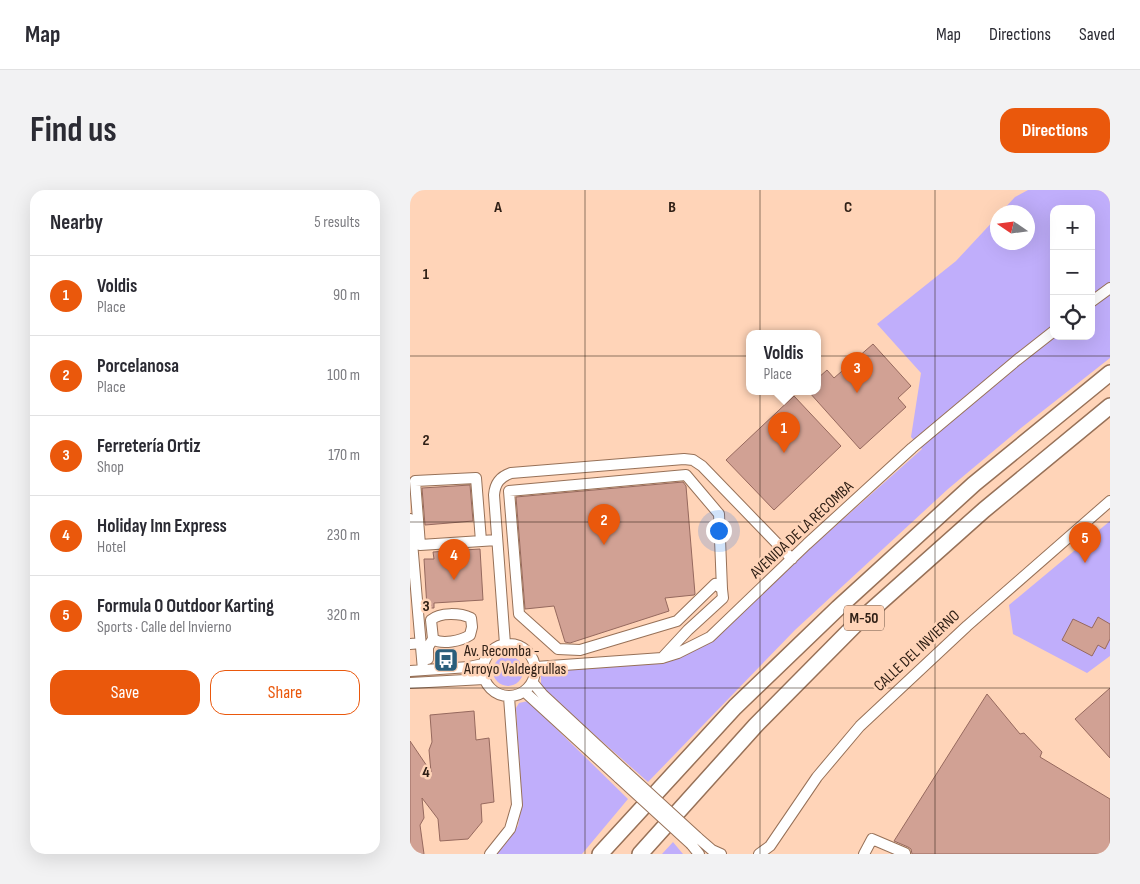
<!DOCTYPE html>
<meta charset="utf-8">
<style>
body{margin:0;font-family:"Sofia Sans Condensed",sans-serif;background:#f2f2f3;color:#2b2b33}
.controls{position:absolute;right:15px;top:15px;display:grid;overflow:hidden;border-radius:10px;box-shadow:0 5px 20px #0002}
.controls button{width:45px;height:45px;display:grid;place-items:center;padding:0;border:0;border-bottom:1px solid #e1e1e2;background:#fff;color:#2b2b33;font:25px sans-serif}
.compass{position:absolute;left:580px;top:15px;width:45px;height:45px;border-radius:50%;background:#fff;box-shadow:0 5px 20px #0002;rotate:283deg}
.you{position:absolute;left:308px;top:340px;width:18px;height:18px;margin:-12px;border:4px solid #fff;border-radius:50%;background:#1a73e8;box-shadow:0 0 0 8px #1a73e833}
.badge{display:grid;place-items:center;width:32px;height:32px;border-radius:50%;background:#ea580c;color:#fff;font-size:16px;font-weight:700}
.pin{position:absolute;translate:-50% -41px;filter:drop-shadow(0 1px 2px #0008)}
.pin::after{content:'';position:absolute;top:26px;width:18px;height:15px;background:inherit;clip-path:polygon(0 0,100% 0,50% 100%)}
.popup{position:absolute;left:336px;top:140px;width:75px;height:65px;box-sizing:border-box;display:grid;place-content:center;border-radius:10px;background:#fff;filter:drop-shadow(0 1px 4px #0005);font-size:16px;white-space:nowrap;color:#7c7c81}
.popup b{font-size:19px;color:#2b2b33}
.popup::after{content:'';position:absolute;left:50%;top:100%;margin-left:-10px;border:10px solid transparent;border-top-color:#fff}
.list{margin:0;padding:0;list-style:none}
h2{display:flex;justify-content:space-between;align-items:center;height:65px;margin:0;padding:0 20px;font-size:21px}
h2 small{font-size:16px;font-weight:400;color:#7c7c81}
.list li{display:grid;grid-template-columns:32px 1fr auto;gap:15px;align-items:center;box-sizing:border-box;height:80px;padding:0 20px;border-top:1px solid #e1e1e2}
.list b{display:block;font-size:19px;white-space:nowrap}
.list p{margin:0;font-size:16px;white-space:nowrap;color:#7c7c81}
.list em{font-size:16px;font-style:normal;color:#7c7c81}
.actions{display:flex;gap:10px;padding:15px 20px}
.actions a{flex:1;padding:11px 0;border:1px solid #ea580c;border-radius:15px;text-align:center;font-size:18px;color:#ea580c}
.actions .main{background:#ea580c;color:#fff}
.icon{flex:none;width:28px;height:28px;fill:none;stroke:currentColor;stroke-width:2;stroke-linecap:round;stroke-linejoin:round}
.map{position:relative;flex:none;width:700px;height:664px;overflow:hidden;border-radius:15px}
header{display:flex;align-items:center;gap:30px;box-sizing:border-box;height:70px;padding:0 25px;background:#fff;border-bottom:1px solid #e1e1e2}
header strong{font-size:24px}
nav{display:flex;gap:28px;margin-inline-start:auto;font-size:18px}
.intro{display:flex;align-items:center;justify-content:space-between;box-sizing:border-box;height:120px;padding:0 30px}
h1{margin:0;font-size:35px}
.button{padding:12px 22px;border-radius:15px;background:#ea580c;color:#fff;font-size:18px;font-weight:700}
main{display:flex;gap:30px;padding:0 30px}
aside{flex:1;background:#fff;border-radius:15px;box-shadow:0 5px 20px #0002}
.map>svg:first-child{display:block}
.green{fill:#c0aefb;fill-rule:evenodd}
.building{fill:#d1a194;stroke:#96695e}
.lines{fill:none;stroke-linecap:round;stroke-linejoin:round}
.minor-casing{stroke:#977158;stroke-width:12}
.highway-casing{stroke:#977158;stroke-width:18}
.minor{stroke:#fff;stroke-width:10}
.highway{stroke:#fff;stroke-width:15}
.minor-bridge-casing{stroke:#977158;stroke-width:12;stroke-linecap:butt}
.minor-bridge{stroke:#fff;stroke-width:10}
.grid{fill:none;stroke:#302016;stroke-width:1;stroke-opacity:0.55}
.labels{text-anchor:middle;dominant-baseline:central;stroke-width:5;stroke-linejoin:round;paint-order:stroke}
.shield{fill:#ffd4b8;stroke:#6e5647;stroke-width:1}
.shield-label{font-size:15px;font-weight:bold;fill:#302016}
.street-label{font-size:16px;fill:#302016;stroke:#ffd4b8}
.poi-label{font-size:16px;fill:#302016;stroke:#ffd4b8;text-anchor:start}
.grid-label{font-size:16px;text-anchor:middle;font-weight:bold;fill:#302016;stroke:#ffd4b8;stroke-width:5;stroke-linejoin:round;paint-order:stroke}
</style>
<header>
<strong>Map</strong>
<nav><a>Map</a><a>Directions</a><a>Saved</a></nav>
</header>
<div class="intro"><h1>Find us</h1><a class="button">Directions</a></div>
<main>
<aside>
<h2>Nearby<small>5 results</small></h2>
<ul class="list">
<li><span class="badge">1</span><div><b>Voldis</b><p>Place</p></div><em>90 m</em></li>
<li><span class="badge">2</span><div><b>Porcelanosa</b><p>Place</p></div><em>100 m</em></li>
<li><span class="badge">3</span><div><b>Ferretería Ortiz</b><p>Shop</p></div><em>170 m</em></li>
<li><span class="badge">4</span><div><b>Holiday Inn Express</b><p>Hotel</p></div><em>230 m</em></li>
<li><span class="badge">5</span><div><b>Formula 0 Outdoor Karting</b><p>Sports · Calle del Invierno</p></div><em>320 m</em></li>
</ul>
<div class="actions"><a class="main">Save</a><a>Share</a></div>
</aside>
<div class="map">
<svg width="700" height="664" viewBox="0 0 700 664">
<rect width="100%" height="100%" fill="#ffd4b8"/>
<!-- green -->
<path class="green" d="M618,0H700V168L611,238L538,299L385,440L238,592L136,502L131,495V485L140,480L287,459L512,259L501,247L511,183L467,134L546,71L587,27L588,52H618V22H591L605,7ZM644,19H681V146H644Z
M700,331V466L677,483L603,444L599,415Z
M83 481a15 15 0 1 1 30 0a15 15 0 1 1-30 0Z
M118,511L218,609L172,664H85L108,636L112,613L106,518L109,513Z
M263,652L273,664H252Z"/>
<!-- building -->
<path class="building" d="M463,154L501,196L488,208L496,217L450,259L399,202H408V188L417,180L424,188Z
M384,206L431,256L364,320L316,270Z
M273,292L276,296L285,404L284,405L255,408L259,421L160,453L155,452L144,416L115,419L106,307Z
M60,295L63,331L15,335L12,298Z
M70,359L73,410L24,413V418H17L14,369H24L23,362Z
M688,427L700,434V449L695,459L688,455L682,466L652,450L663,429L682,438Z
M700,498V568L665,529Z
M577,504L610,544L614,543L632,562L630,567L700,609V664H502L501,659L498,657L484,651Z
M64,521L66,550L79,548L84,612L71,614L72,632L58,649L30,651L28,629L12,608L14,628L10,635L14,664H0V551L21,582L19,560L22,552L20,525Z"/>
<g class="lines">
<defs>
<path id="minor" d="M681,112L700,98
M0,329L13,480
M71,351L66,288L5,291L10,355L87,350
M73 480a26 26 0 1 1 52 0a26 26 0 1 1-52 0Z
M0,454L11,453
M95,454L84,305C85,293 90,287 101,283L274,269L283,270L292,276L382,369
M252,468L278,440L313,408L312,399L305,394L267,431L170,460L148,459L109,424L99,301L276,285L309,324L312,399
M18,469V457L23,449C32,455 51,451 60,445L62,437L61,428C50,423 30,422 21,430L23,449
M126,477L252,468L268,463L300,447L397,354L502,258L607,170L644,141
M0,481L59,477L73,474
M0,493L74,489
M123,493L133,505L216,582
M115,502L209,588
M287,647L302,660L311,664
M281,654L289,664
M80,664L100,639L107,615L99,507
M349,664L360,656L407,587L450,536L557,436L700,311
M454,664L462,649L495,663"/>
<path id="highway" d="M190,664L325,517L428,418L564,294L700,183
M230,664L346,535L446,434L574,320L700,216"/>
</defs>
<!-- minor casing -->
<use href="#minor" class="minor-casing"/>
<!-- highway casing -->
<use href="#highway" class="highway-casing"/>
<!-- minor -->
<use href="#minor" class="minor"/>
<!-- highway -->
<use href="#highway" class="highway"/>
<defs>
<path id="minor-bridge" d="M216,582L287,647
M209,588L281,654"/>
</defs>
<!-- minor-bridge casing -->
<use href="#minor-bridge" class="minor-bridge-casing"/>
<!-- minor-bridge -->
<use href="#minor-bridge" class="minor-bridge"/>
</g>
<!-- grid -->
<path class="grid" d="M175,0V664M350,0V664M525,0V664M0,166H700M0,332H700M0,498H700"/>
<!-- icons -->
<defs>
<symbol id="bus-square" viewBox="-11 -11 22 22"><rect x="-9" y="-9" width="18" height="18" rx="4" fill="#2a5e7b" stroke="#ffd4b8"/><path d="M-5-6H5V4H4V6H2V4H-2V6H-4V4H-5ZM-3.5-4V0h7V-4ZM-3.5 1.2v1.5H-2V1.2ZM2 1.2v1.5H3.5V1.2Z" fill="#fff"/></symbol>
</defs>
<g fill-rule="evenodd">
<use href="#bus-square" x="22" y="456" width="28" height="28"/>
</g>
<g class="labels">
<!-- shield labels -->
<rect class="shield" x="434" y="415.5" width="40" height="25" rx="4"/>
<g class="shield-label">
<text x="454" y="428">M-50</text>
</g>
<!-- street labels -->
<g class="street-label">
<text transform="translate(392 340) rotate(-43)">AVENIDA DE LA RECOMBA</text>
<text transform="translate(507 461) rotate(-43)">CALLE DEL INVIERNO</text>
</g>
<!-- poi labels -->
<g class="poi-label">
<text x="54" y="461">Av. Recomba -<tspan x="54" dy="18">Arroyo Valdegrullas</tspan></text>
</g>
</g>
<g class="grid-label">
<text x="88" y="22">A</text>
<text x="262" y="22">B</text>
<text x="438" y="22">C</text>
<text x="16" y="89">1</text>
<text x="16" y="255">2</text>
<text x="16" y="421">3</text>
<text x="16" y="587">4</text>
</g>
</svg>
<div class="controls">
<button>+</button>
<button>−</button>
<button><svg class="icon" aria-label="locate" viewBox="0 0 24 24"><circle cx="12" cy="12" r="6"/><path d="M12 2v4M12 18v4M2 12h4M18 12h4"/></svg></button>
</div>
<svg class="compass" viewBox="-18 -18 36 36"><path d="M0-13l5 13h-10z" fill="#e53935"/><path d="M0 13l5-13h-10z" fill="#7c7c81"/></svg>
<div class="you"></div>
<div class="pin badge" style="left:374px;top:263px">1</div>
<div class="popup"><b>Voldis</b>Place</div>
<div class="pin badge" style="left:194px;top:355px">2</div>
<div class="pin badge" style="left:447px;top:203px">3</div>
<div class="pin badge" style="left:44px;top:390px">4</div>
<div class="pin badge" style="left:675px;top:373px">5</div>
</div>
</main>
